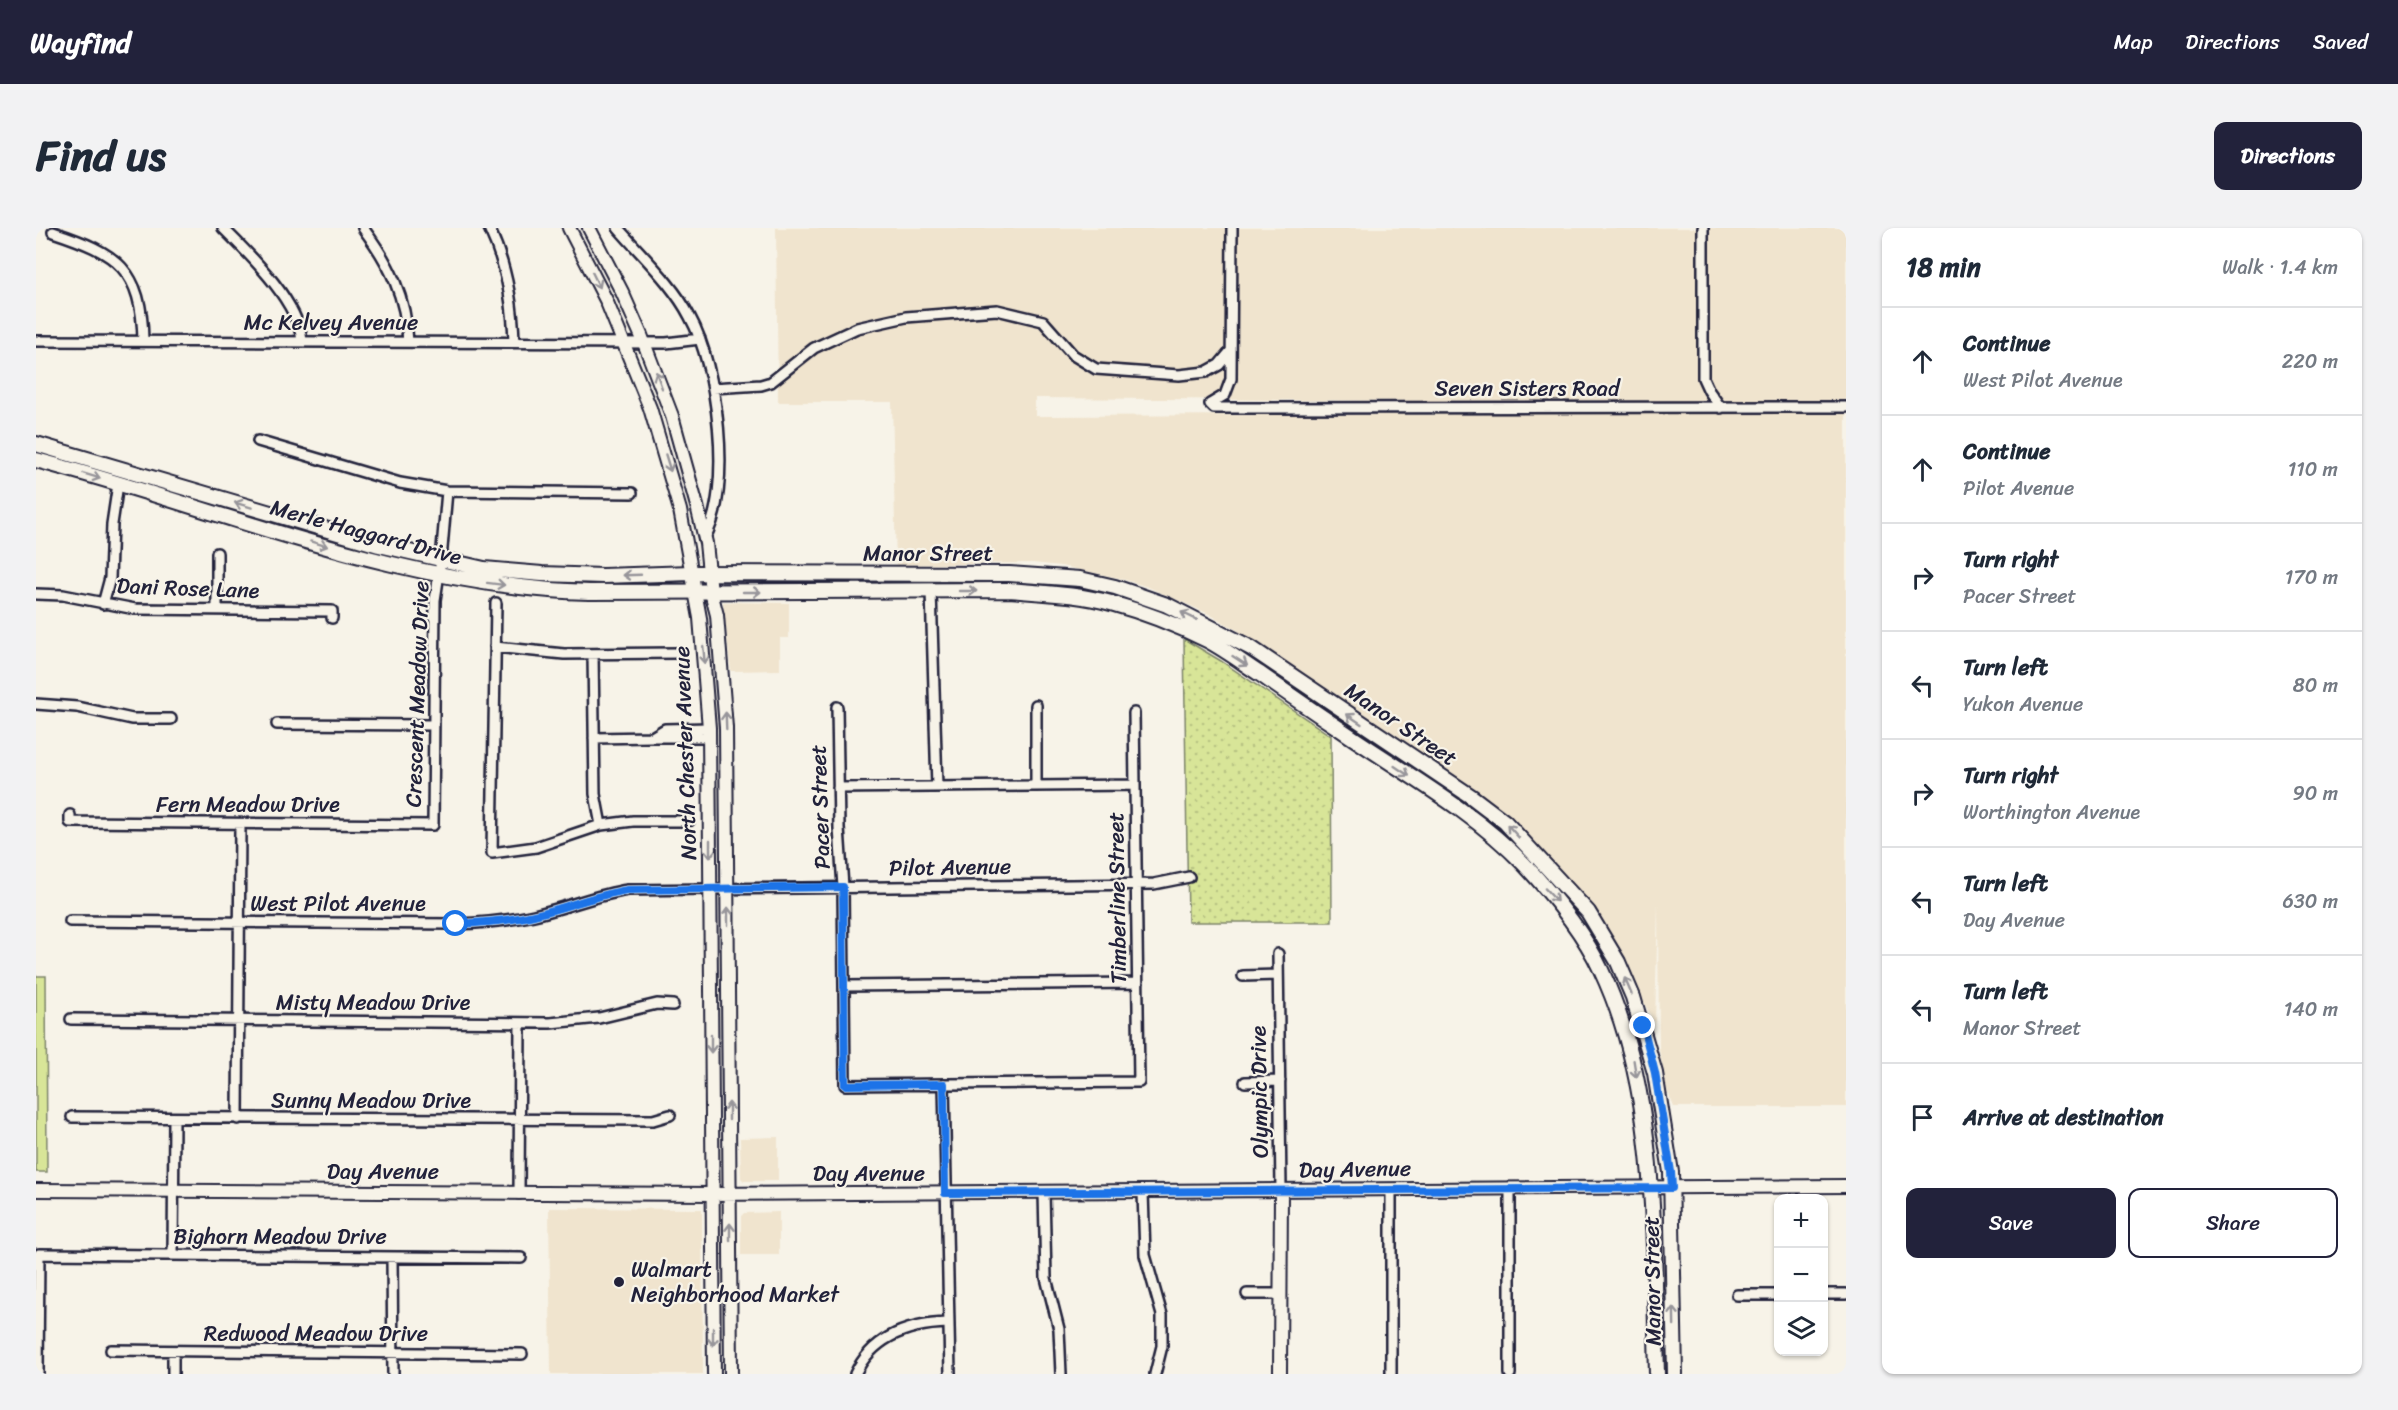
<!DOCTYPE html>
<meta charset="utf-8">
<style>
body{margin:0;font-family:Sriracha,sans-serif;background:#f2f2f3;color:#1f2937}
.controls{position:absolute;right:18px;bottom:18px;display:grid;overflow:hidden;border-radius:12px;box-shadow:0 2px 4px #0004}
.controls button{width:54px;height:54px;display:grid;place-items:center;padding:0;border:0;border-bottom:2px solid #e0e1e3;background:#fff;color:#1f2937;font:30px sans-serif}
.stop{position:absolute;width:18px;height:18px;margin:-14px;border:4px solid #1a73e8;border-radius:50%;background:#fff}
.stop.end{background:#1a73e8;border-color:#fff;box-shadow:0 2px 6px #0008}
.list{margin:0;padding:0;list-style:none}
h2{display:flex;justify-content:space-between;align-items:center;height:78px;margin:0;padding:0 24px;font-size:26px}
h2 small{font-size:20px;font-weight:400;color:#747a83}
.list li{display:grid;grid-template-columns:39px 1fr auto;gap:18px;align-items:center;box-sizing:border-box;height:108px;padding:0 24px;border-top:2px solid #e0e1e3}
.list b{display:block;font-size:22px;white-space:nowrap}
.list p{margin:0;font-size:20px;white-space:nowrap;color:#747a83}
.list em{font-size:20px;font-style:normal;color:#747a83}
.actions{display:flex;gap:12px;padding:18px 24px}
.actions a{flex:1;padding:14px 0;border:2px solid #22223b;border-radius:12px;text-align:center;font-size:21px;color:#22223b}
.actions .main{background:#22223b;color:#fff}
.icon{flex:none;width:33px;height:33px;fill:none;stroke:currentColor;stroke-width:2;stroke-linecap:round;stroke-linejoin:round}
.map{position:relative;flex:none;width:1810px;height:1146px;overflow:hidden;border-radius:12px}
header{display:flex;align-items:center;gap:36px;box-sizing:border-box;height:84px;padding:0 30px;background:#22223b;color:#fff}
header strong{font-size:28px}
nav{display:flex;gap:33px;margin-inline-start:auto;font-size:21px}
.intro{display:flex;align-items:center;justify-content:space-between;box-sizing:border-box;height:144px;padding:0 36px}
h1{margin:0;font-size:42px}
.button{padding:15px 27px;border-radius:12px;background:#22223b;color:#fff;font-size:21px;font-weight:700}
main{display:flex;gap:36px;padding:0 36px}
aside{flex:1;background:#fff;border-radius:12px;box-shadow:0 2px 4px #0004}
.map>svg:first-child{display:block}
.built{fill:#f0e4ce;fill-rule:evenodd}
.grass{fill:url(#grass-dots);stroke:#7d846a;stroke-width:1.5}
.park{fill:#d8e598;stroke:#7d846a;stroke-width:1.5}
.lines{fill:none;stroke-linecap:round;stroke-linejoin:round}
.street-casing{stroke:#22223b;stroke-width:14}
.secondary-casing{stroke:#22223b;stroke-width:16}
.primary-casing{stroke:#22223b;stroke-width:18}
.street{stroke:#f7f3e8;stroke-width:9}
.secondary{stroke:#f7f3e8;stroke-width:12}
.primary{stroke:#f7f3e8;stroke-width:14}
.oneway{stroke:#97959a}
.route{stroke:#1a73e8;stroke-width:8}
.poi-dot{fill:#22223b;stroke:#f7f3e8;stroke-width:2}
.labels{text-anchor:middle;dominant-baseline:central;stroke-width:4.5;stroke-linejoin:round;paint-order:stroke}
.street-label{font-size:22px;fill:#22223b;stroke:#f7f3e8}
.poi-label{font-size:22px;fill:#22223b;stroke:#f7f3e8;text-anchor:start}
</style>
<header>
<strong>Wayfind</strong>
<nav><a>Map</a><a>Directions</a><a>Saved</a></nav>
</header>
<div class="intro"><h1>Find us</h1><a class="button">Directions</a></div>
<main>
<div class="map">
<svg width="1810" height="1146" viewBox="0 0 1810 1146">
<defs>
<pattern id="grass-dots" width="8" height="8" patternUnits="userSpaceOnUse" patternTransform="scale(1.5)"><rect width="8" height="8" fill="#d8e598"/><path d="M2 2h.1M6 6h.1" fill="none" stroke="#b9c484" stroke-width="1.8" stroke-linecap="round"/></pattern>
</defs>
<rect width="100%" height="100%" fill="#f7f3e8"/>
<filter id="ink" filterUnits="userSpaceOnUse"><feTurbulence type="fractalNoise" baseFrequency=".0167" numOctaves="2"/><feDisplacementMap in="SourceGraphic" scale="12" xChannelSelector="R" yChannelSelector="G"/><feConvolveMatrix kernelMatrix="1 2 1 2 8 2 1 2 1" color-interpolation-filters="sRGB"/></filter>
<g filter="url(#ink)">
<!-- built -->
<path class="built" d="M740,0H1810V879H1638L1631,862L1623,821L1622,674L1619,796L1565,690L1470,590L1329,506L1201,402L1173,386L1112,359L1083,350L1025,338L997,335L860,337L856,174H742ZM999,170L1617,175V183L1466,186L999,188Z
M687,374L753,375V410H744V442L695,443Z
M742,909V953H708L705,950L704,910Z
M513,980L666,981L667,1146H515Z
M743,984V1027H705V988L708,985Z"/>
<!-- grass -->
<path class="grass" d="M1148,411L1185,433L1295,508L1296,694H1152Z"/>
<!-- park -->
<path class="park" d="M0,748H10L11,944H0Z"/>
<g class="lines">
<defs>
<path id="street" d="M187,0C215,28 262,73 266,113
M327,0C354,36 370,69 372,114
M453,0C470,36 477,75 478,114
M582,0C606,28 637,56 654,89C681,137 698,263 668,311
M1667,0V150L1673,163L1685,180
M17,4C81,25 106,41 107,113
M0,113L630,115L664,111
M677,160L725,157L735,154L778,120L821,100L870,89L961,82L1007,93L1037,127L1060,141L1143,147L1170,144L1183,137L1194,124
M1174,176L1178,180L1810,179
M1174,176L1189,167L1195,151L1196,0
M222,213L364,255L411,263L596,265
M895,363L901,559
M0,366L27,367L99,381L296,383V390
M460,375L456,625L500,619L565,597L597,593H653
M67,376L74,350L76,296L82,256
M181,382V325
M459,419L528,426L642,425
M557,426L559,566L565,597
M0,476L41,479L96,491H135
M1000,477V558
M801,479L803,600L807,659L809,857L1103,854L1098,485
M241,496L397,497
M673,500L629,501L616,509H673
M558,510L616,509
M802,560L1099,557
M34,587V594L397,597L399,372L405,332L411,263
M34,693L420,696C446,695 472,693 498,687C530,680 559,667 592,662L1118,656L1153,649
M1242,726L1245,962
M1207,748L1242,747
M808,758L1102,755
M35,791L514,795L563,790L621,776L637,777
M1209,854L1244,853
M908,856L914,1146
M36,889L617,892L634,887
M202,891L204,596
M1474,960V1146
M1008,964L1010,1050L1023,1101L1025,1146
M1107,964L1109,1027L1126,1087V1118L1119,1146
M483,966L484,795
M137,1027L138,890
M356,1029L357,1146
M1211,1066H1245
M1788,1066H1810
M1701,1067H1742
M75,1122L486,1126
M2,1146L3,1026L485,1030
M137,1146V1123
M819,1146C837,1108 873,1096 912,1095
M1355,1146V961"/>
<path id="secondary" d="M533,0L570,72L614,180L644,282L664,390L673,500L678,1146
M553,0L586,64L605,107L636,188L661,278L670,315L675,364L681,387L690,500L695,1146
M0,962L676,966L1810,958
M1244,1146L1245,962"/>
<path id="primary" d="M0,216L343,317L448,341L506,346L567,348L655,345L973,346L1044,351L1079,359L1131,377L1215,420L1436,569L1469,594L1552,684L1582,734L1597,769L1619,845L1635,944L1639,1146
M0,232C183,280 362,359 553,364L973,362C1007,365 1042,366 1075,375C1108,384 1141,397 1171,412C1190,422 1207,435 1224,446C1251,465 1277,483 1304,501C1366,544 1435,581 1488,636C1516,666 1548,705 1565,742C1623,865 1617,1012 1621,1146"/>
</defs>
<!-- street casing -->
<use href="#street" class="street-casing"/>
<!-- secondary casing -->
<use href="#secondary" class="secondary-casing"/>
<!-- primary casing -->
<use href="#primary" class="primary-casing"/>
<!-- street -->
<use href="#street" class="street"/>
<!-- secondary -->
<use href="#secondary" class="secondary"/>
<!-- primary -->
<use href="#primary" class="primary"/>
</g>
<!-- one-way arrows -->
<defs><path id="oneway-shaft" d="M-6 0H5M1.5-3L5.5 0L1.5 3" fill="none" stroke-width="1.6" stroke-linecap="round" stroke-linejoin="round" transform="scale(1.5)"/></defs>
<g class="oneway">
<use href="#oneway-shaft" transform="translate(560 52) rotate(64)"/>
<use href="#oneway-shaft" transform="translate(623 152) rotate(-110)"/>
<use href="#oneway-shaft" transform="translate(632 235) rotate(73)"/>
<use href="#oneway-shaft" transform="translate(56 248) rotate(17)"/>
<use href="#oneway-shaft" transform="translate(207 277) rotate(-163)"/>
<use href="#oneway-shaft" transform="translate(283 316) rotate(17)"/>
<use href="#oneway-shaft" transform="translate(596 347) rotate(178)"/>
<use href="#oneway-shaft" transform="translate(460 356) rotate(7)"/>
<use href="#oneway-shaft" transform="translate(932 363)"/>
<use href="#oneway-shaft" transform="translate(716 364)"/>
<use href="#oneway-shaft" transform="translate(1153 388) rotate(-154)"/>
<use href="#oneway-shaft" transform="translate(668 427) rotate(85)"/>
<use href="#oneway-shaft" transform="translate(1204 433) rotate(33)"/>
<use href="#oneway-shaft" transform="translate(1318 491) rotate(-146)"/>
<use href="#oneway-shaft" transform="translate(690 493) rotate(-92)"/>
<use href="#oneway-shaft" transform="translate(1366 543) rotate(34)"/>
<use href="#oneway-shaft" transform="translate(1477 603) rotate(-132)"/>
<use href="#oneway-shaft" transform="translate(674 621) rotate(90)"/>
<use href="#oneway-shaft" transform="translate(1515 667) rotate(47)"/>
<use href="#oneway-shaft" transform="translate(692 688) rotate(-90)"/>
<use href="#oneway-shaft" transform="translate(1592 758) rotate(-113)"/>
<use href="#oneway-shaft" transform="translate(675 816) rotate(90)"/>
<use href="#oneway-shaft" transform="translate(1599 841) rotate(81)"/>
<use href="#oneway-shaft" transform="translate(693 883) rotate(-90)"/>
<use href="#oneway-shaft" transform="translate(694 1004) rotate(-90)"/>
<use href="#oneway-shaft" transform="translate(1638 1088) rotate(-91)"/>
<use href="#oneway-shaft" transform="translate(677 1109) rotate(90)"/>
</g>
</g>
<g class="lines" filter="url(#ink)">
<!-- route -->
<path class="route" d="M420,696C446,695 472,693 498,687C530,680 559,667 592,662L807,659L809,857L908,856L909,965L1636,960L1635,944L1619,845L1607,798"/>
</g>
<!-- markers -->
<circle class="poi-dot" cx="583" cy="1054" r="6"/>
<g class="labels">
<!-- street labels -->
<g class="street-label">
<text x="295" y="94">Mc Kelvey Avenue</text>
<text x="1491" y="160">Seven Sisters Road</text>
<text transform="translate(330 304) rotate(15)">Merle Haggard Drive</text>
<text x="892" y="325">Manor Street</text>
<text transform="translate(152 360) rotate(2)">Dani Rose Lane</text>
<text transform="translate(381 466) rotate(-88)">Crescent Meadow Drive</text>
<text transform="translate(1365 496) rotate(34)">Manor Street</text>
<text transform="translate(649 525) rotate(-92)">North Chester Avenue</text>
<text x="212" y="576">Fern Meadow Drive</text>
<text transform="translate(784 579) rotate(-92)">Pacer Street</text>
<text transform="translate(914 639) rotate(-1)">Pilot Avenue</text>
<text transform="translate(1081 670) rotate(-91)">Timberline Street</text>
<text x="302" y="675">West Pilot Avenue</text>
<text x="337" y="774">Misty Meadow Drive</text>
<text transform="translate(1223 864) rotate(-91)">Olympic Drive</text>
<text x="335" y="872">Sunny Meadow Drive</text>
<text transform="translate(1319 941) rotate(-1)">Day Avenue</text>
<text x="347" y="943">Day Avenue</text>
<text x="833" y="945">Day Avenue</text>
<text x="244" y="1008">Bighorn Meadow Drive</text>
<text transform="translate(1616 1053) rotate(-91)">Manor Street</text>
<text x="280" y="1105">Redwood Meadow Drive</text>
</g>
<!-- poi labels -->
<g class="poi-label">
<text x="595" y="1041">Walmart<tspan x="595" dy="25">Neighborhood Market</tspan></text>
</g>
</g>
</svg>
<div class="controls">
<button>+</button>
<button>−</button>
<button><svg class="icon" aria-label="layers" viewBox="0 0 24 24"><path d="M12 4l9 5-9 5-9-5zM3 14l9 5 9-5"/></svg></button>
</div>
<div class="stop" style="left:420px;top:696px"></div>
<div class="stop end" style="left:1607px;top:798px"></div>
</div>
<aside>
<h2>18 min<small>Walk · 1.4 km</small></h2>
<ul class="list">
<li><svg class="icon" aria-label="ahead" viewBox="0 0 24 24"><path d="M12 20V5M6 11l6-6 6 6"/></svg><div><b>Continue</b><p>West Pilot Avenue</p></div><em>220 m</em></li>
<li><svg class="icon" aria-label="ahead" viewBox="0 0 24 24"><path d="M12 20V5M6 11l6-6 6 6"/></svg><div><b>Continue</b><p>Pilot Avenue</p></div><em>110 m</em></li>
<li><svg class="icon" aria-label="right" viewBox="0 0 24 24"><path d="M7 20v-9h11M14 6l5 5-5 5"/></svg><div><b>Turn right</b><p>Pacer Street</p></div><em>170 m</em></li>
<li><svg class="icon" aria-label="left" viewBox="0 0 24 24"><path d="M17 20v-9H6M10 6l-5 5 5 5"/></svg><div><b>Turn left</b><p>Yukon Avenue</p></div><em>80 m</em></li>
<li><svg class="icon" aria-label="right" viewBox="0 0 24 24"><path d="M7 20v-9h11M14 6l5 5-5 5"/></svg><div><b>Turn right</b><p>Worthington Avenue</p></div><em>90 m</em></li>
<li><svg class="icon" aria-label="left" viewBox="0 0 24 24"><path d="M17 20v-9H6M10 6l-5 5 5 5"/></svg><div><b>Turn left</b><p>Day Avenue</p></div><em>630 m</em></li>
<li><svg class="icon" aria-label="left" viewBox="0 0 24 24"><path d="M17 20v-9H6M10 6l-5 5 5 5"/></svg><div><b>Turn left</b><p>Manor Street</p></div><em>140 m</em></li>
<li><svg class="icon" aria-label="arrive" viewBox="0 0 24 24"><path d="M6 21V4h12l-3 4 3 4H6"/></svg><div><b>Arrive at destination</b></div></li>
</ul>
<div class="actions"><a class="main">Save</a><a>Share</a></div>
</aside>
</main>
